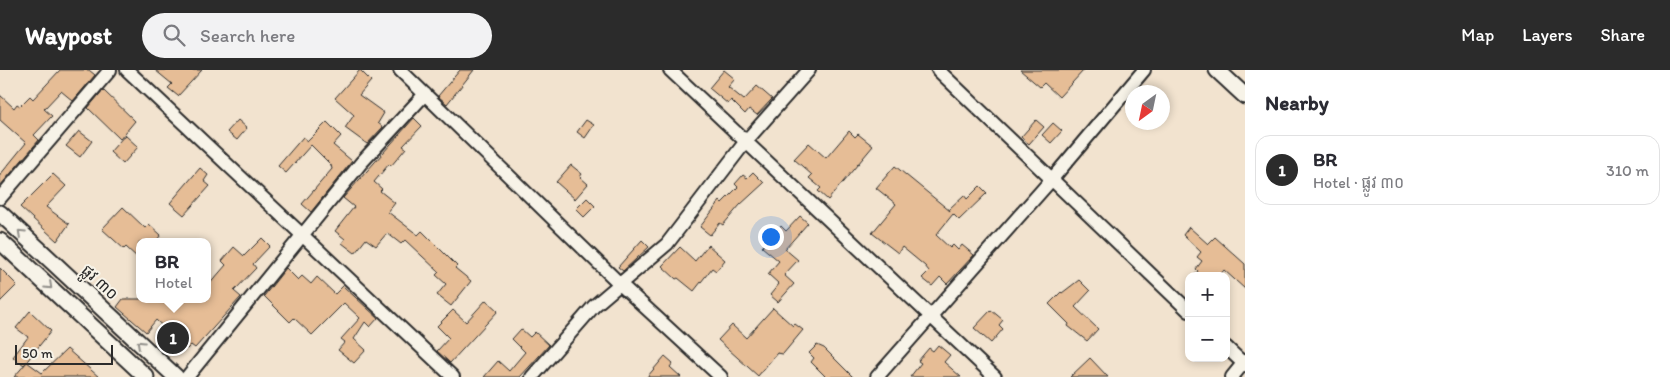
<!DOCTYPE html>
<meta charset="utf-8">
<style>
body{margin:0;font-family:Itim,"Noto Sans Khmer",sans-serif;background:#f2f2f3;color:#2b2b33}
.controls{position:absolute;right:15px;bottom:15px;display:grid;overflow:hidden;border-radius:10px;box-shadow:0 2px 8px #0003}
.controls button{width:45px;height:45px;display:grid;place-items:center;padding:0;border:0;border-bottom:1px solid #e1e1e2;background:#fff;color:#2b2b33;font:25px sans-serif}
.compass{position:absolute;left:1125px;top:15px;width:45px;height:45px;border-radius:50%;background:#fff;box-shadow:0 2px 8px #0003;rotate:213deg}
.scale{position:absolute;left:15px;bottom:12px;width:98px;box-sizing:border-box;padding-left:5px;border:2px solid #2b2b2b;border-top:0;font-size:14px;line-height:18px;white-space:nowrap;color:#2b2b2b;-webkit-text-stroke:4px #f7f3e8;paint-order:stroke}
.you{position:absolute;left:770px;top:166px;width:18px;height:18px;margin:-12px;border:4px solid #fff;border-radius:50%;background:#1a73e8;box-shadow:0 0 0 8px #1a73e833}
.badge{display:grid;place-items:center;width:32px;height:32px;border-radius:50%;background:#2b2b2b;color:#fff;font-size:16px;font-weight:700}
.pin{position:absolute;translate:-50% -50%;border:2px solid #fff;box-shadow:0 1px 5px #0006}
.popup{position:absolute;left:136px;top:168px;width:75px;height:65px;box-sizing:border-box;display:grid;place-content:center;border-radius:10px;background:#fff;filter:drop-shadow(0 1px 4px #0005);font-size:16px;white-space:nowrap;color:#7c7c81}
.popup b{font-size:19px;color:#2b2b33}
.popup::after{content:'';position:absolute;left:50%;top:100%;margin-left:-10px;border:10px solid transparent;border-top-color:#fff}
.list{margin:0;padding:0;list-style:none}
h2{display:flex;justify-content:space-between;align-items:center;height:65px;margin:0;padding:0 20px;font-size:21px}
h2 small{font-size:16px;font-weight:400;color:#7c7c81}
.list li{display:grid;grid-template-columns:32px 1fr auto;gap:15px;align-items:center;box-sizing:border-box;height:70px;margin:0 10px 10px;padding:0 10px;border:1px solid #e1e1e2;border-radius:15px}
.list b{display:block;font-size:19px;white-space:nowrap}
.list p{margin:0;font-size:16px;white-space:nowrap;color:#7c7c81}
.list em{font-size:16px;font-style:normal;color:#7c7c81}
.icon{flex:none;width:28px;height:28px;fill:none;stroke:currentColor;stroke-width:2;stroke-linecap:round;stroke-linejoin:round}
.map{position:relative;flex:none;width:1245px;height:307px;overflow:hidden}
header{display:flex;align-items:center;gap:30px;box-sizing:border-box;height:70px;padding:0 25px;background:#2b2b2b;color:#fff}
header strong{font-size:24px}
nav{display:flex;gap:28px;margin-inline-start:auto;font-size:18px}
.search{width:350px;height:45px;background:#f2f2f3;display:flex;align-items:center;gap:12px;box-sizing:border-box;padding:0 18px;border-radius:28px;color:#7c7c81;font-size:19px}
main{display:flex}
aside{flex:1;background:#fff}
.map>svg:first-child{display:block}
.building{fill:#e6bd96;stroke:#2b2b2b}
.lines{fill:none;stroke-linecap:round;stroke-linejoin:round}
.minor-casing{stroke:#2b2b2b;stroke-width:16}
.tertiary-casing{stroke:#2b2b2b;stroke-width:19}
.minor{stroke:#f7f3e8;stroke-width:12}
.tertiary{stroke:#f7f3e8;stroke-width:15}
.oneway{stroke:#918f8a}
.labels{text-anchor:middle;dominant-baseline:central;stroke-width:4;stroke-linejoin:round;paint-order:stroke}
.street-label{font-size:16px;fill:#2b2b2b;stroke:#f7f3e8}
</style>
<header>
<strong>Waypost</strong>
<div class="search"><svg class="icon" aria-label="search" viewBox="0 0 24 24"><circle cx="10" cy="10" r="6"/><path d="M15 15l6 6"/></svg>Search here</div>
<nav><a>Map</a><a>Layers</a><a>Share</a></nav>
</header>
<main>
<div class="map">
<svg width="1245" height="307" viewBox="0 0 1245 307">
<rect width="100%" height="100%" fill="#f2e3cf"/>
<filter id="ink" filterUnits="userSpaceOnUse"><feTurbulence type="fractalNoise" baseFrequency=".02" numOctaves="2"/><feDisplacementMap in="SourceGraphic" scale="10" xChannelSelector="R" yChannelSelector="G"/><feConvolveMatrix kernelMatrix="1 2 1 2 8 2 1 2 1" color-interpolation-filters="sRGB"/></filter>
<g filter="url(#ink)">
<!-- building -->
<path class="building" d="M60,0H89L95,5L73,31L61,21L44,39L52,46L34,65L39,70L0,116V105L26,73L0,50V25L14,38L17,34L20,36L30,26L33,29Z
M155,0H202L178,26L168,18L172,14Z
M360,0L371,11L359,25L384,43L378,53L383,57L367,74L345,58L354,45L335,28Z
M460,0H474L447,34L438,26Z
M724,0L735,9L728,17L744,30L757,16L772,29L757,45L749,39L745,44L731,30L728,34L709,18Z
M1020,0H1084L1059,27L1044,13L1040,17Z
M103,20L135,51L120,69L88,38Z
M414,48L422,56L403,76L406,78L391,96L389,94L374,112L382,119L380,121L395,133L388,142L418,165L422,161L457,196L455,198L471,211L451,236L437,225L446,214L436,205L439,202L405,170L401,174L387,163L376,176L366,169L355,183L342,173L345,169L335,161L354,137L343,128Z
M238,50L247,58L237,70L227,62Z
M586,50L594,55L585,68L577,62Z
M1036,50L1044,57L1029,74L1021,67Z
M327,52L341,66L333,75L352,91L311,142L302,134L332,99L331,95L311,75L286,103L278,96L303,67L308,71Z
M1053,53L1062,61L1051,73L1042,65Z
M79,61L92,71L80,87L66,76Z
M849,61L855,67L858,64L873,76L828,130L818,121L821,118L809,108L812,105L794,89L809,73L826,88Z
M125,65L138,77L123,94L110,82Z
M571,95L582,104L580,107L588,114L575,129L556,112Z
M895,96L950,141L949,139L964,125L967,129L980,116L987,123L959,150L953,144L936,165L950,178L953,175L958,180L962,175L974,185L947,214L940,207L932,216L922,208L929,201L925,196L902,177L898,183L872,163L896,134L876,118Z
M200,98L208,105L204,111L210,116L184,145L170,133Z
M753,102L764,113L740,135L723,155L720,153L710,165L700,157L720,131L722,133L738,117L735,114L743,105L747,108Z
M53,104L66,116L46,137L69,154L57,171L20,137Z
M587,128L595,136L584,147L576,139Z
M123,137L145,158L149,154L161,165L155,172H139V189L126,177L124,179L102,159Z
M800,146L808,153L785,179L798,190L784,205L794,214L778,232L770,225L779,214L768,204L779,191L762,177L781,156L786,161Z
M1189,157L1208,174L1215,167L1245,194V219L1224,200L1219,206H1194L1198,201L1196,199L1202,191L1197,187L1201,182L1183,165Z
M262,168L270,176L253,194L256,198L234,221L241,227L195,278L191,275L187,279L156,250L146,262L117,237L123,229H207V217L226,195L222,191L234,177L244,186Z
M642,170L649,177L623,201L618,197Z
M708,175L725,190L716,201L712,198L694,221L678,208L676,209L662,196L680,177L695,191Z
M0,198L17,215L0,232Z
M286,198L298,210L302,206L311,214L317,207L335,224L343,216L378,248L370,257L365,252L354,269L366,280L354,293L338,280L345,272L341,269L360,248L344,233L312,265L294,248L290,252L264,226Z
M1079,210L1090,221L1075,237L1098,259L1087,271L1068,256L1069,254L1049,234L1061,222L1062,223Z
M486,230L498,241L450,293L437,281L449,268L437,256L453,240L466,252Z
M773,238L793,256L795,254L803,260L783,284L777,283L758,306L718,270L732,255L746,268Z
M991,240L1003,250L999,255L1003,259L991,273L974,258Z
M30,241L51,261L24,295L13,287L28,267L16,258Z
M521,259L530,267L535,262L549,275L520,307H484L498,291L509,301L525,282L512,269Z
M817,275L824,278L853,307H826L811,292L814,288L809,283Z
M938,275L950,285L944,292L961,307H910L921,293L918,291L929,278L933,281Z
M67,279L99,307H14L27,292L42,303Z
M665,286L673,293L670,297L681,307H647Z
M1090,288L1108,307H1070Z"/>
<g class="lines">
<defs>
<path id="minor" d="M127,0L453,307
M400,0L619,213L721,307
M670,0L995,307
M938,0L1189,241
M0,128L110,0
M1226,277L1245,295
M187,307L361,93L425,24
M532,307L594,236L667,174L746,71L809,0
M877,307L1052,109L1144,0
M1232,307L1245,291"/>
<path id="tertiary" d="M1217,0L1245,26
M0,143L176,307
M0,171L146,307"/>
</defs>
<!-- minor casing -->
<use href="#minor" class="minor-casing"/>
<!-- tertiary casing -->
<use href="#tertiary" class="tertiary-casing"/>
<!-- minor -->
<use href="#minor" class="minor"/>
<!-- tertiary -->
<use href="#tertiary" class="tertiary"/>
</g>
<!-- one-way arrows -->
<defs><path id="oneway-chevron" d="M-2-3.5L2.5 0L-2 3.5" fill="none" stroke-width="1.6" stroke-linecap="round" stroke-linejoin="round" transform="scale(1.25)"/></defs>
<g class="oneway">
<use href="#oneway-chevron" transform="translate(21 163) rotate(-137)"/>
<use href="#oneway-chevron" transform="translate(49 216) rotate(43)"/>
<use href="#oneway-chevron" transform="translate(140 274) rotate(-137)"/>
</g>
</g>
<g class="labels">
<!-- street labels -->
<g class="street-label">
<text transform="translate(100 212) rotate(43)">ផ្លូវ ៣០</text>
</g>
</g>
</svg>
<div class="controls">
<button>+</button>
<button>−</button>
</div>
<svg class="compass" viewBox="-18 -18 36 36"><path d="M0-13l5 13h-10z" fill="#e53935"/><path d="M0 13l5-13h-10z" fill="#7c7c81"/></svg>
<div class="scale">50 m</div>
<div class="you"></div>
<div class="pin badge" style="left:173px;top:268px">1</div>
<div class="popup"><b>BR</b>Hotel</div>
</div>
<aside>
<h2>Nearby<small></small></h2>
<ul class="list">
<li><span class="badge">1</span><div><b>BR</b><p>Hotel · ផ្លូវ ៣០</p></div><em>310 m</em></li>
</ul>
</aside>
</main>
